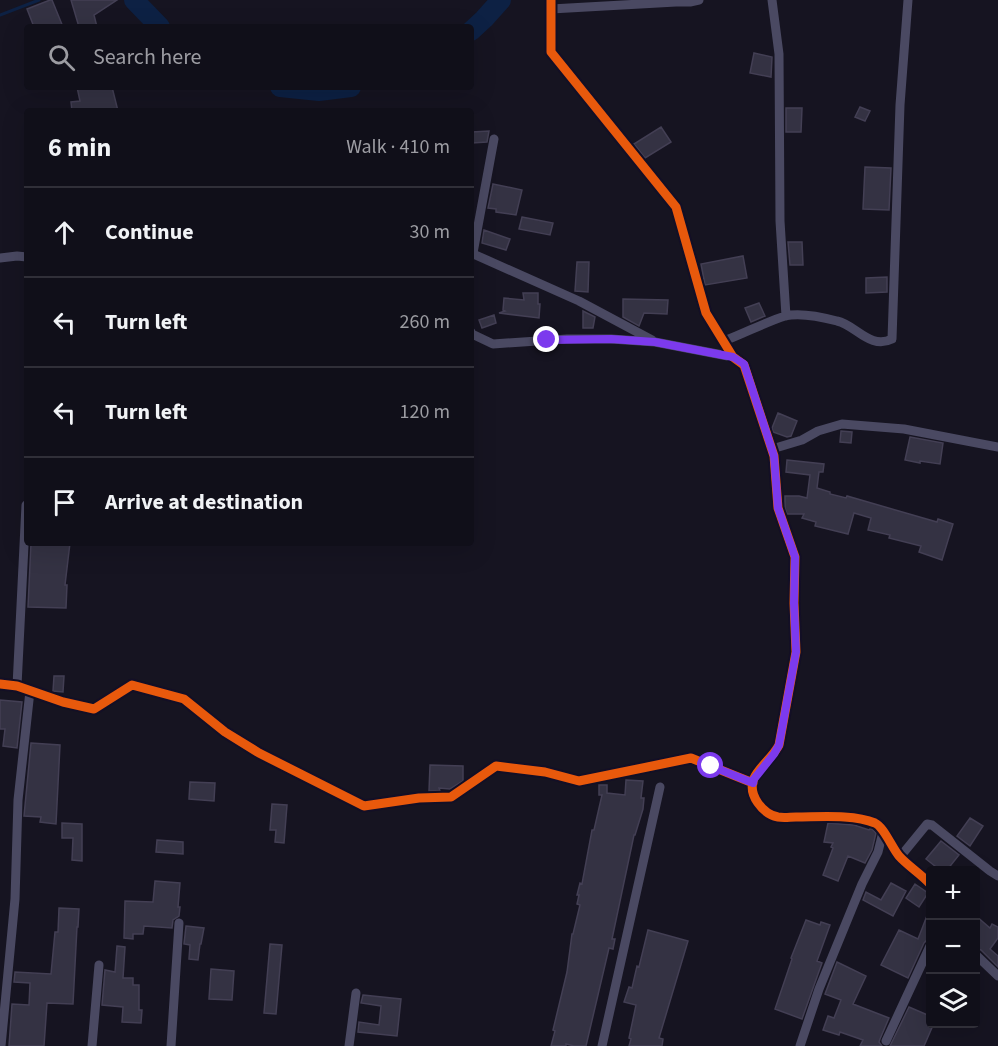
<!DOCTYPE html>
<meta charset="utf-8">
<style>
body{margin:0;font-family:"Source Sans 3",sans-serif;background:#191822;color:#f1f3f6}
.controls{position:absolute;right:18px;bottom:18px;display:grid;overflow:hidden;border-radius:6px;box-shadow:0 6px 24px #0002}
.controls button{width:54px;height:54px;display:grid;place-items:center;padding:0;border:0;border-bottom:2px solid #302f38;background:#100f19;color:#f1f3f6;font:30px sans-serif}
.stop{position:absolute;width:18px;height:18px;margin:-14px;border:4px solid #7c3aed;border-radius:50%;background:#fff}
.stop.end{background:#7c3aed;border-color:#fff;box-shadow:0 2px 6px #0008}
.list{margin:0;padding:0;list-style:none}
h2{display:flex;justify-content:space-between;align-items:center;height:78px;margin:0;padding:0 24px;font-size:26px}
h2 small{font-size:20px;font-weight:400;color:#9c9ca2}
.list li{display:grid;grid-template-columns:39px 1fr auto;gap:18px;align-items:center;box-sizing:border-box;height:90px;padding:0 24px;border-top:2px solid #302f38}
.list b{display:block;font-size:22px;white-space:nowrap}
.list em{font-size:20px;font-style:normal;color:#9c9ca2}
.icon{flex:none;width:33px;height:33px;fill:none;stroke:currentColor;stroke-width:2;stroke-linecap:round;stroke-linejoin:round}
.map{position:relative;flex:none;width:998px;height:1046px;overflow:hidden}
.search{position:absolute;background:#100f19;box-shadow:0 6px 24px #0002;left:24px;top:24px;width:450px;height:66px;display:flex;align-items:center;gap:15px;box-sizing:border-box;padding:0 21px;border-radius:6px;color:#9c9ca2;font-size:22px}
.panel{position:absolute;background:#100f19;box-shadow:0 6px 24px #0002;left:24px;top:108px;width:450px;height:438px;border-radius:6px}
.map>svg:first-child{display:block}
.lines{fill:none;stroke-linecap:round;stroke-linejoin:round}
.stream{stroke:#0d2144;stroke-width:3}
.river{stroke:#0d2144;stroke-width:20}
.building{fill:#343243;stroke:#433f54;stroke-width:1.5}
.street{stroke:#4a4962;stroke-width:9}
.cycleway-casing{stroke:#130f26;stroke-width:13}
.cycleway{stroke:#e8590c;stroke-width:9}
.route{stroke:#7c3aed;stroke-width:8}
</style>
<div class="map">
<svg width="998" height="1046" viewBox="0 0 998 1046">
<rect width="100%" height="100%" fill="#161421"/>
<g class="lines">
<!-- stream -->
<path class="stream" d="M0,15L39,0"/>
<!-- river -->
<path class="river" d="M134,0L160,27
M471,31L484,19L501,0
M280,87L319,91L351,87"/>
</g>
<!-- building -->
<path class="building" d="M50,0H52L63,27H34L27,9Z
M71,0H117L94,15L97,27H79Z
M754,53L772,57L771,77L750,73Z
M77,87H112L118,111H72L71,102L80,101Z
M860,107L870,111L865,121L855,117Z
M786,108H802L801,132H786Z
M661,127L671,142L645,158L634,144Z
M489,131L487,142L472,143V132Z
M865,167L891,168L889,210L863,209Z
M493,184L522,190L516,215L496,212V209L488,208Z
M522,217L553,223L550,235L519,229Z
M484,230L510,239L506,250L482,243Z
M788,242H802L803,265H790Z
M743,256L747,278L705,285L701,264Z
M577,262H589L588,292L575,291Z
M887,277V292L866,293V278Z
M523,293H538V304H540L539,318L499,313L505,311L503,310L504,298L524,300Z
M623,299L668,300L667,314L644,313L639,326L623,317Z
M759,303L765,316L751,322L745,308Z
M583,311L595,317L593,328H583Z
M494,315L496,323L482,328L479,320Z
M778,413L797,421L791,436L787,437L773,432L772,428Z
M841,431L852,432L851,443L840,442Z
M910,437L943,443L940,464L920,461V463L905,460Z
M787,460L824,464L823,472H819L817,488L830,492V494L846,498L847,496L937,522L938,519L953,524L942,560L919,552L921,546L889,538L890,535L868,530L871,518L854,513L848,534L815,526L816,522L802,518L804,514H787L785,508V496H799L807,498L810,475L786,472Z
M31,543H70L65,585H67L66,608L28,607Z
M54,676H64L63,692L53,691Z
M0,700L22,702L17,748L3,746L5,729H0Z
M31,743L60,745L56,824L40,822L41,817L24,816Z
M430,765L463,766V781L450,789L439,788L440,791H429Z
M626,780L643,781L641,798H644L643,809L635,835H634L612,939H615L613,949L609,948L586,1046H574L566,1044V1046H551L555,1031L553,1030L567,972L572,934H573L580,905L577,904L579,895H577L580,883L582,884L592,830H594L602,795H599V785H607V793L625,795Z
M190,782L215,783L214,801L189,799Z
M272,804L287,805L284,843L275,842L276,830H270Z
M970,818L983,826L970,846L957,836Z
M62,823L82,824V861L72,860L73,838H62Z
M828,823L854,825L869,830L870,829H872L876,833L872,850L865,863L848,856L838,881L823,875L833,848L831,847L833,843L824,842Z
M157,840L183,842V854L156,852Z
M941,841L959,855L947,870H940L926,859Z
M155,881L180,883L178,907H180L179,916L173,920L172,928L144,926L143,934H133V939L124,938L125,901L153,902Z
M891,883L906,891L893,916L863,900L866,892L881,900Z
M915,884L928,893L919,907L906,898Z
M59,908L79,909L78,927H77L73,1004L47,1003L44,1046H9L12,1004L29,1005L30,983L14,982L15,972L51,974L55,932H58Z
M930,908V939L927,940L924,943L908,978L881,965L899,930L918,939Z
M975,915L990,928L992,924L998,927V938L990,949L998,956V967L981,950L975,948Z
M806,920L820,925L821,922L830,925L817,961L822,963L802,1019L775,1009L792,959L791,958Z
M186,926L204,928L201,944H200L198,960L189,959L190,945L184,944Z
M648,930L688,941L659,1038L663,1039L662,1046H629L631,1039L629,1038L636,1005L624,1002L629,987L632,988L637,966L639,967Z
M270,944L282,945L276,1014L264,1013Z
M117,946L125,947L123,978H133V985H139V1010H142L141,1023L122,1022L123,1007L102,1005L105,970L115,972Z
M837,962L866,976L853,1004L889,1018L880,1039L879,1042L882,1046H860L863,1040L840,1032L839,1035L823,1030L828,1016L834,1018L841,1000L825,994Z
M211,969L234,971L232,1000L209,999Z
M363,995L401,999L397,1036L358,1032L359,1022L379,1025L381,1006L361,1003Z
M909,1007L930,1016V1023H934L924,1046H890Z"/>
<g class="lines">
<!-- street -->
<path class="street" d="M551,0V52L676,207L706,313L733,357L744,365L774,456L778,508L795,557L794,603L796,652L779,745C773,757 759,767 754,778C747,795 763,814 778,817C784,818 790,817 796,817C820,817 853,814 875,823C884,827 892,848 899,856C908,866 921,874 930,884
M772,0L779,54L780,221L786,316
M551,9L676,2H690L699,0
M471,253L579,301L652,340
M473,253L494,139
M0,258L17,256L27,257
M471,332L472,334L493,344L567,339H611L655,342L733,357
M724,341C743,334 766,322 785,316C801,312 822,317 837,321C856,325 870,350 892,339L900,105L908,0
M772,449L802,440L818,431L842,424L904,429L998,447
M0,684L17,686L63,702L94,709L132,685L184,699L225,732L259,753L364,806L419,798L451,797L496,766L545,772L579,781L691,758L753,783
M17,686L26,505
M900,857L927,824L932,825L990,871L998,876
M976,955L998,976
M886,1041L930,946
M1,1046L15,899L18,800L30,691
M92,1046L99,965
M171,1046L179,923
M349,1046L356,993
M602,1046L660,787
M800,1046L819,989L862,884L878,852L883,832"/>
<defs>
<path id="cycleway" d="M551,0V52L676,207L706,313L733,357L744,365L774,456L778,508L795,557L794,603L796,652L779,745C773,757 759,767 754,778C747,795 763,814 778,817C784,818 790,817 796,817C820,817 853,814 875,823C884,827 892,848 899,856C908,866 921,874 930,884
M0,684L17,686L63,702L94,709L132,685L184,699L225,732L259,753L364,806L419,798L451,797L496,766L545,772L579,781L691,758L753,783"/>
</defs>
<!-- cycleway casing -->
<use href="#cycleway" class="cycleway-casing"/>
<!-- cycleway -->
<use href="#cycleway" class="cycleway"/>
</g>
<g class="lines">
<!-- route -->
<path class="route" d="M547,340L611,339L655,342L733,357L744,364L774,456L778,508L795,557L794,603L796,652L779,745L774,754L754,779L753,783L711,766"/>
</g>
</svg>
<div class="controls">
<button>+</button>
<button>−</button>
<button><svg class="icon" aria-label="layers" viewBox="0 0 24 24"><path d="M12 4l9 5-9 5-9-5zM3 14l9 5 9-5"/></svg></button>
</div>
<div class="stop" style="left:711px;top:766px"></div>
<div class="stop end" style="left:547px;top:340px"></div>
<div class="search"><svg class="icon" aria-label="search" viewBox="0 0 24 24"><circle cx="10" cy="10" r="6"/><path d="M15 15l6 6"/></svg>Search here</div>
<section class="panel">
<h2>6 min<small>Walk · 410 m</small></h2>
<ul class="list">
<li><svg class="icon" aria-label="ahead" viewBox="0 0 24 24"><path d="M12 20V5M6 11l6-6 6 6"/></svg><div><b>Continue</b></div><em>30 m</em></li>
<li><svg class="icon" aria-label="left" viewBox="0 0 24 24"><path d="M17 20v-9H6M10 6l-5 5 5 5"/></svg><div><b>Turn left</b></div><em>260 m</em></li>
<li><svg class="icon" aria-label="left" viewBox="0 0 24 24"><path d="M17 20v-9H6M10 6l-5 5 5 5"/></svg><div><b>Turn left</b></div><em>120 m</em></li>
<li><svg class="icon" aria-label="arrive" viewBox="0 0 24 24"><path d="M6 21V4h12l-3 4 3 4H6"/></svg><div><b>Arrive at destination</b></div></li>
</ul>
</section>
</div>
